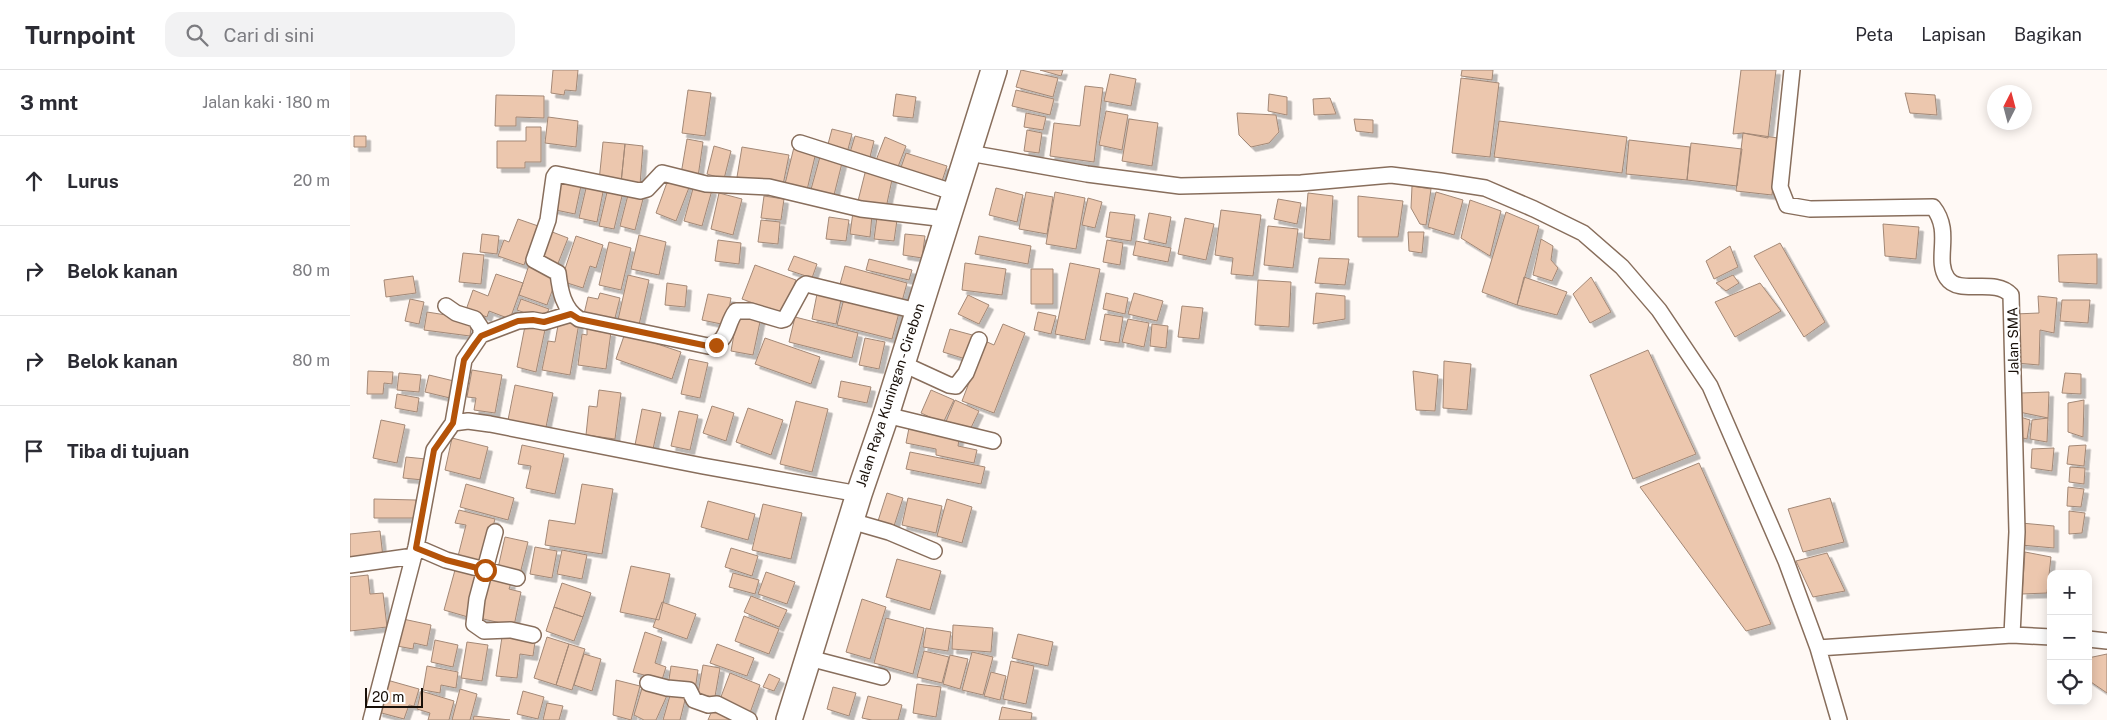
<!DOCTYPE html>
<html lang="id">
<meta charset="utf-8">
<style>
body{margin:0;font-family:"Public Sans",sans-serif;background:#f2f2f3;color:#2b2b33}
.controls{position:absolute;right:15px;bottom:15px;display:grid;overflow:hidden;border-radius:10px;box-shadow:0 2px 12px #0003}
.controls button{width:45px;height:45px;display:grid;place-items:center;padding:0;border:0;border-bottom:1px solid #e1e1e2;background:#fff;color:#2b2b33;font:25px sans-serif}
.compass{position:absolute;left:1637px;top:15px;width:45px;height:45px;border-radius:50%;background:#fff;box-shadow:0 2px 12px #0003;rotate:6deg}
.scale{position:absolute;left:15px;bottom:12px;width:58px;box-sizing:border-box;padding-left:5px;border:2px solid #180f08;border-top:0;font-size:14px;line-height:18px;white-space:nowrap;color:#180f08;-webkit-text-stroke:4px #fff;paint-order:stroke}
.stop{position:absolute;width:15px;height:15px;margin:-11px;border:4px solid #b45309;border-radius:50%;background:#fff}
.stop.end{background:#b45309;border-color:#fff;box-shadow:0 1px 5px #0008}
.list{margin:0;padding:0;list-style:none}
h2{display:flex;justify-content:space-between;align-items:center;height:65px;margin:0;padding:0 20px;font-size:21px}
h2 small{font-size:16px;font-weight:400;color:#7c7c81}
.list li{display:grid;grid-template-columns:32px 1fr auto;gap:15px;align-items:center;box-sizing:border-box;height:90px;padding:0 20px;border-top:1px solid #e1e1e2}
.list b{display:block;font-size:19px;white-space:nowrap}
.list em{font-size:16px;font-style:normal;color:#7c7c81}
.icon{flex:none;width:28px;height:28px;fill:none;stroke:currentColor;stroke-width:2;stroke-linecap:round;stroke-linejoin:round}
.map{position:relative;flex:none;width:1757px;height:650px;overflow:hidden}
header{display:flex;align-items:center;gap:30px;box-sizing:border-box;height:70px;padding:0 25px;background:#fff;border-bottom:1px solid #e1e1e2}
header strong{font-size:24px}
nav{display:flex;gap:28px;margin-inline-start:auto;font-size:18px}
.search{width:350px;height:45px;background:#f2f2f3;display:flex;align-items:center;gap:12px;box-sizing:border-box;padding:0 18px;border-radius:15px;color:#7c7c81;font-size:19px}
main{display:flex}
aside{flex:1;background:#fff}
.map>svg:first-child{display:block}
.building{fill:#ecc7ae;stroke:#a38876;filter:url(#shadow)}
.lines{fill:none;stroke-linecap:round;stroke-linejoin:round}
.minor-casing{stroke:#886e5c;stroke-width:18}
.trunk-casing{stroke:#886e5c;stroke-width:28}
.minor{stroke:#fff;stroke-width:15}
.trunk{stroke:#fff;stroke-width:25}
.route{stroke:#b45309;stroke-width:6}
.labels{text-anchor:middle;dominant-baseline:central;stroke-width:4;stroke-linejoin:round;paint-order:stroke}
.street-label{font-size:14px;fill:#180f08;stroke:#fff}
</style>
<header>
<strong>Turnpoint</strong>
<div class="search"><svg class="icon" aria-label="search" viewBox="0 0 24 24"><circle cx="10" cy="10" r="6"/><path d="M15 15l6 6"/></svg>Cari di sini</div>
<nav><a>Peta</a><a>Lapisan</a><a>Bagikan</a></nav>
</header>
<main>
<aside>
<h2>3 mnt<small>Jalan kaki · 180 m</small></h2>
<ul class="list">
<li><svg class="icon" aria-label="ahead" viewBox="0 0 24 24"><path d="M12 20V5M6 11l6-6 6 6"/></svg><div><b>Lurus</b></div><em>20 m</em></li>
<li><svg class="icon" aria-label="right" viewBox="0 0 24 24"><path d="M7 20v-9h11M14 6l5 5-5 5"/></svg><div><b>Belok kanan</b></div><em>80 m</em></li>
<li><svg class="icon" aria-label="right" viewBox="0 0 24 24"><path d="M7 20v-9h11M14 6l5 5-5 5"/></svg><div><b>Belok kanan</b></div><em>80 m</em></li>
<li><svg class="icon" aria-label="arrive" viewBox="0 0 24 24"><path d="M6 21V4h12l-3 4 3 4H6"/></svg><div><b>Tiba di tujuan</b></div></li>
</ul>
</aside>
<div class="map">
<svg width="1757" height="650" viewBox="0 0 1757 650">
<defs>
<filter id="shadow"><feDropShadow dx="4.5" dy="4.5" stdDeviation="0" flood-color="#0004"/></filter>
</defs>
<rect width="100%" height="100%" fill="#fff9f5"/>
<!-- building -->
<path class="building" d="M203,0H228L226,21L215,20L214,25L201,23Z
M671,0L708,8L703,27L666,17Z
M690,0H713L711,6Z
M1112,0H1143L1142,10L1111,6Z
M1391,0H1426L1418,68L1393,63L1383,64Z
M760,4L786,9L781,36L754,31Z
M1111,8L1149,13L1140,87L1102,83Z
M735,16L753,18L744,92L700,86L704,53L730,56Z
M338,20L361,23L355,66L332,63Z
M666,20L704,29L700,45L662,36Z
M1555,23L1585,25L1587,45L1560,43Z
M546,24L566,27L563,48L543,46Z
M919,24L937,27V45L918,41Z
M146,25L194,26V48L166,47V56H145Z
M980,28L986,44L964,45L963,29Z
M756,41L778,45L772,80L749,75Z
M676,43L696,47L693,60L674,57Z
M887,43L926,45L929,62L919,73L901,77L889,65Z
M198,47L228,51L226,77L195,73Z
M779,49L808,53L802,96L772,91Z
M1004,49L1023,50V63L1006,61Z
M1149,51L1277,67L1272,103L1144,87Z
M176,57H191V92H175V98H147V71H176Z
M482,59L502,64L497,83L477,78Z
M677,60L692,63L689,83L674,81Z
M1393,63L1428,68L1422,125L1386,121Z
M4,66H16V77H4Z
M505,66L524,71L519,91L499,86Z
M535,67L556,76L546,102L525,93Z
M337,69L353,72L348,107L331,104Z
M1279,70L1340,77L1337,110L1276,104Z
M253,72L275,74L271,113L249,111Z
M445,73L467,78L457,120L435,114Z
M1341,73L1392,79L1387,116L1337,110Z
M275,74L293,76L290,115L271,113Z
M364,76L381,81L374,109L357,104Z
M392,77L439,85L433,115L387,107Z
M471,83L493,89L483,129L460,123Z
M556,83L597,96L590,117L549,103Z
M516,99L543,105L536,138L508,131Z
M208,107L232,111L225,144L201,139Z
M319,107L340,115L326,151L306,143Z
M237,114L254,117L247,152L229,148Z
M344,115L362,120L352,156L334,151Z
M1062,116L1081,119L1076,155L1070,154L1061,138Z
M258,118L273,122L264,159L249,156Z
M646,118L673,125L667,152L639,145Z
M279,121L294,125L285,160L270,156Z
M676,122L703,127L697,164L669,159Z
M705,122L735,128L726,179L696,174Z
M1086,122L1113,130L1104,165L1078,157Z
M369,123L392,129L383,165L361,159Z
M958,123L983,126L980,170L954,168Z
M414,126L434,129L431,150L411,148Z
M1008,126L1053,131L1048,167H1008Z
M738,128L752,132L745,158L732,155Z
M928,129L951,133L947,154L924,149Z
M1120,130L1151,141L1140,186L1111,168Z
M871,140L911,145L903,206L881,204L883,188L865,185Z
M503,142L522,145L520,167L500,164Z
M760,142L785,145L781,171L756,167Z
M1156,142L1189,156L1167,235L1132,222Z
M799,143L821,147L816,174L794,169Z
M479,147L499,150L496,171L476,169Z
M527,147L547,150L544,171L524,169Z
M835,148L864,154L856,190L828,184Z
M168,149L194,158L188,176L181,174L174,195L148,186L154,170L159,172Z
M411,150L430,152L428,174L408,172Z
M1533,154L1569,157L1566,189L1535,186Z
M918,156L948,159L943,198L914,195Z
M197,160L218,168L207,196L186,189Z
M1058,162H1074L1072,183L1059,181Z
M132,164L149,166L147,184L130,182Z
M555,164L575,166L572,188L553,185Z
M289,165L316,172L309,205L281,199Z
M226,166L253,175L246,198L240,196L233,218L211,211Z
M629,166L681,176L678,194L625,184Z
M1191,169L1203,176L1201,190L1208,198L1202,211L1183,205Z
M368,170L391,173L389,194L365,191Z
M757,170L773,173L770,195L753,192Z
M786,171L821,178L818,192L783,185Z
M259,172L281,178L271,220L249,215Z
M1430,173L1475,252L1454,267L1404,186Z
M1380,176L1388,197L1364,209L1356,191Z
M113,183L134,185L131,214L109,212Z
M1747,184V214L1709,212L1708,185Z
M444,186L467,194L462,208L438,200Z
M969,188L999,189L995,215L965,213Z
M519,189L562,200L559,210L516,200Z
M615,193L656,199L652,225L612,220Z
M720,193L750,199L735,270L705,264Z
M179,195L208,204L197,235L169,225Z
M405,195L446,210L433,244L392,229Z
M495,196L557,213L551,235L489,218Z
M681,199H703V234H681Z
M146,204L173,213L160,249L139,241L137,247L116,240L123,220L138,226Z
M278,205L299,210L289,255L268,250Z
M1383,205L1389,213L1376,221L1366,213Z
M63,206L66,223L36,227L34,210Z
M1174,207L1217,222L1207,245L1167,235Z
M1241,207L1261,242L1240,253L1223,224Z
M908,210L941,212L939,257L905,255Z
M317,213L337,216L335,237L315,235Z
M1410,213L1431,241L1385,267L1365,232Z
M468,219L492,225L486,254L462,249Z
M250,223L270,228L264,252L234,244L238,227L248,229Z
M756,223L778,228L775,244L753,239Z
M784,223L813,231L807,251L778,244Z
M966,223L995,226V249L963,254Z
M358,224L381,228L376,255L352,250Z
M495,225L550,239L542,269L487,255Z
M618,225L639,235L629,254L608,244Z
M1688,226L1707,228L1704,263L1690,260L1689,295L1666,293L1665,244L1689,243Z
M60,229L74,232L69,254L55,251Z
M171,229L199,239L194,250L167,240Z
M1712,230H1740L1738,253L1710,251Z
M832,236L853,238L849,269L828,267Z
M77,242L122,249L120,266L74,260Z
M388,242L411,247L403,285L381,281Z
M688,242L706,246L701,264L684,260Z
M755,244L773,247L769,273L750,270Z
M445,247L508,263L502,288L439,272Z
M778,249L799,253L794,277L772,272Z
M209,250L229,253L220,305L192,300L198,271L205,272Z
M176,251L196,255L186,302L167,297Z
M653,254L675,263L644,343L612,331L635,271L644,275Z
M802,254L818,256L816,278L800,276Z
M237,259L261,262L256,299L228,295L232,264L237,265Z
M600,259L626,266L619,290L593,282Z
M275,263L331,282L322,309L266,289Z
M415,268L470,287L461,314L405,294Z
M515,268L535,272L529,299L509,295Z
M1298,280L1346,384L1283,409L1240,305Z
M339,289L358,293L350,328L331,324Z
M1094,291L1121,294L1117,340L1093,338Z
M122,300L152,305L145,343L124,340L126,328L117,327Z
M18,301L43,302L42,314L34,313L33,324H17Z
M1063,301L1088,305L1085,341L1066,340Z
M49,303L71,305L69,322L47,320Z
M1715,303L1731,304V324L1712,323Z
M79,305L104,311L100,328L75,322Z
M491,311L521,317L517,333L488,327Z
M165,315L203,323L196,357L158,350Z
M249,320L271,323L265,369L236,365L239,336L247,337Z
M581,320L604,330L593,353L571,343Z
M1699,322L1698,348L1669,342L1671,323Z
M47,324L69,328L67,342L45,338Z
M605,330L629,341L618,364L595,354Z
M1734,330L1733,367L1718,362V333Z
M446,331L478,339L462,402L430,394Z
M362,336L384,343L376,371L353,363Z
M398,338L433,350L421,385L386,372Z
M292,339L311,343L303,379L285,375Z
M329,341L348,345L340,380L321,376Z
M1667,346L1680,350L1677,369L1665,366Z
M1698,348L1697,372L1680,369L1682,350Z
M31,350L55,355L47,393L23,388Z
M560,353L610,363L608,376L627,380L624,393L586,385V379L556,373Z
M102,368L138,377L130,409L95,400Z
M172,375L214,384L205,424L176,418L181,396L168,394Z
M1736,375L1734,396L1717,394L1719,376Z
M1704,378L1702,401L1681,398L1682,379Z
M560,382L635,397L631,414L556,399Z
M56,387L76,389L73,410L53,408Z
M1349,393L1421,554L1396,561L1290,417Z
M1720,397L1735,398L1734,414L1719,412Z
M116,414L164,428L158,450L110,437Z
M232,414L263,419L252,484L195,475L199,450L225,454Z
M1718,417L1734,419L1731,437L1717,436Z
M537,423L553,428L544,456L528,451Z
M558,428L592,436L586,463L552,455Z
M1480,428L1494,472L1453,482L1438,439Z
M24,429L66,430L65,448H24Z
M597,429L622,437L612,473L587,466Z
M358,431L405,444L398,470L351,457Z
M413,434L452,443L441,489L402,480Z
M109,440L145,449L132,497L107,490L116,455L105,453Z
M1719,441L1735,443L1732,463L1719,464Z
M1671,453L1704,456V478L1671,475Z
M30,461L33,487L0,489V464Z
M155,467L178,472L170,504L148,498Z
M185,477L207,481L202,508L180,504Z
M381,478L408,486L402,506L375,497Z
M212,480L237,485L232,509L207,504Z
M1675,482L1701,487L1697,523L1672,524Z
M1477,483L1495,521L1463,527L1446,491Z
M547,489L591,501L580,540L536,527Z
M281,496L320,504L309,550L270,542Z
M105,500L129,507L118,547L94,540Z
M416,502L445,512L437,534L408,524Z
M383,503L409,510L405,524L379,517Z
M18,505L20,524L33,523L37,557L0,561V507Z
M138,508L161,513L159,519L171,522L164,556L129,548Z
M212,513L241,523L233,547L204,537Z
M401,526L437,540L429,557L394,542Z
M512,529L536,537L520,589L496,582Z
M312,532L346,544L337,569L303,557Z
M204,537L233,547L224,571L196,561Z
M394,546L429,559L419,584L385,571Z
M536,548L574,558L563,604L524,593Z
M53,549L81,555L77,576L64,573L63,579L47,576Z
M603,555L643,558L641,582L602,579Z
M576,558L601,562L598,581L573,577Z
M295,562L312,568L305,593L316,597L312,610L283,602Z
M668,564L703,572L698,596L662,588Z
M152,567L185,572L183,586L170,584L167,608L146,606Z
M197,567L219,574L206,615L184,608Z
M85,570L108,575L103,597L81,592Z
M117,572L138,575L132,611L111,608Z
M219,574L235,579L222,620L206,615Z
M367,574L404,588L397,606L360,593Z
M574,581L599,587L592,613L567,607Z
M622,582L643,587L633,625L612,620Z
M234,584L251,589L242,621L224,615Z
M1757,584V623L1738,610V588Z
M600,585L618,589L610,619L593,614Z
M661,591L684,596L676,634L653,629Z
M353,595L370,598L364,632L347,629Z
M77,596L108,602L106,618L91,615L90,623L73,620Z
M321,596L348,600L345,620L318,616Z
M641,602L656,606L650,630L634,626Z
M380,603L410,615L400,643L369,632Z
M419,604L430,609L424,621L413,617Z
M37,610L69,619L64,636L59,635L54,649L28,642Z
M266,610L290,616L281,650L263,645Z
M567,614L591,617L586,647L563,643Z
M293,615L319,621L306,650H294L284,645Z
M483,617L506,623L499,646L477,639Z
M110,619L127,624L120,650H102Z
M71,621L104,631L99,650H78L80,643L67,639Z
M173,621L194,627L188,649L167,644Z
M321,622L336,626L330,650H313Z
M518,626L552,635L548,650H522L512,648Z
M197,633L213,636L209,650H193Z
M364,636L395,650H358Z
M652,637L682,643L681,650H649Z
M124,646L160,650H123Z"/>
<g class="lines">
<defs>
<path id="minor" d="M1442,0L1430,117L1437,135L1460,139L1583,137C1603,162 1584,189 1597,208C1609,226 1645,207 1661,225L1667,462L1662,565
M450,73L606,123
M619,83L737,104L830,116L951,113L1041,105L1090,111L1135,118L1184,139L1233,163L1272,197L1309,240L1360,316L1436,491L1468,578L1489,650
M96,236L106,243L125,249L131,258V265L114,290L103,353
M567,241L456,214L453,216L435,249L431,250L401,241H386C375,255 380,272 358,276L229,249C213,239 210,220 208,203L184,190L198,150L204,107L206,104L290,121L297,119L312,103L356,114L419,117L511,139L596,149
M131,265L168,251L183,250L194,252L221,244
M551,293L599,315L606,316L616,303L629,270
M536,345L643,371
M501,451L539,462L584,481
M145,462L127,529L124,554L134,561L161,560L183,565
M66,477L96,490L167,508
M0,495L64,486
M1738,569L1757,571
M1468,578L1662,565L1701,567
M459,588L532,607
M298,613L317,618L339,620L344,630L358,635L367,634L399,650
M21,650L66,477L84,380L103,353L118,351L140,354L353,396L509,424"/>
<path id="trunk" d="M439,650L509,424L536,345L644,0"/>
</defs>
<!-- minor casing -->
<use href="#minor" class="minor-casing"/>
<!-- trunk casing -->
<use href="#trunk" class="trunk-casing"/>
<!-- minor -->
<use href="#minor" class="minor"/>
<!-- trunk -->
<use href="#trunk" class="trunk"/>
</g>
<g class="lines">
<!-- route -->
<path class="route" d="M135,500L96,490L66,478L84,380L103,353L114,290L125,274L131,266L168,251L183,250L194,252L221,244L229,249L358,276L366,275"/>
</g>
<g class="labels">
<!-- street labels -->
<g class="street-label">
<text transform="translate(1663 271) rotate(-91)">Jalan SMA</text>
<text transform="translate(540 325) rotate(-72)">Jalan Raya Kuningan - Cirebon</text>
</g>
</g>
</svg>
<div class="controls">
<button>+</button>
<button>−</button>
<button><svg class="icon" aria-label="locate" viewBox="0 0 24 24"><circle cx="12" cy="12" r="6"/><path d="M12 2v4M12 18v4M2 12h4M18 12h4"/></svg></button>
</div>
<svg class="compass" viewBox="-18 -18 36 36"><path d="M0-13l5 13h-10z" fill="#e53935"/><path d="M0 13l5-13h-10z" fill="#7c7c81"/></svg>
<div class="scale">20 m</div>
<div class="stop" style="left:135px;top:500px"></div>
<div class="stop end" style="left:366px;top:275px"></div>
</div>
</main>
